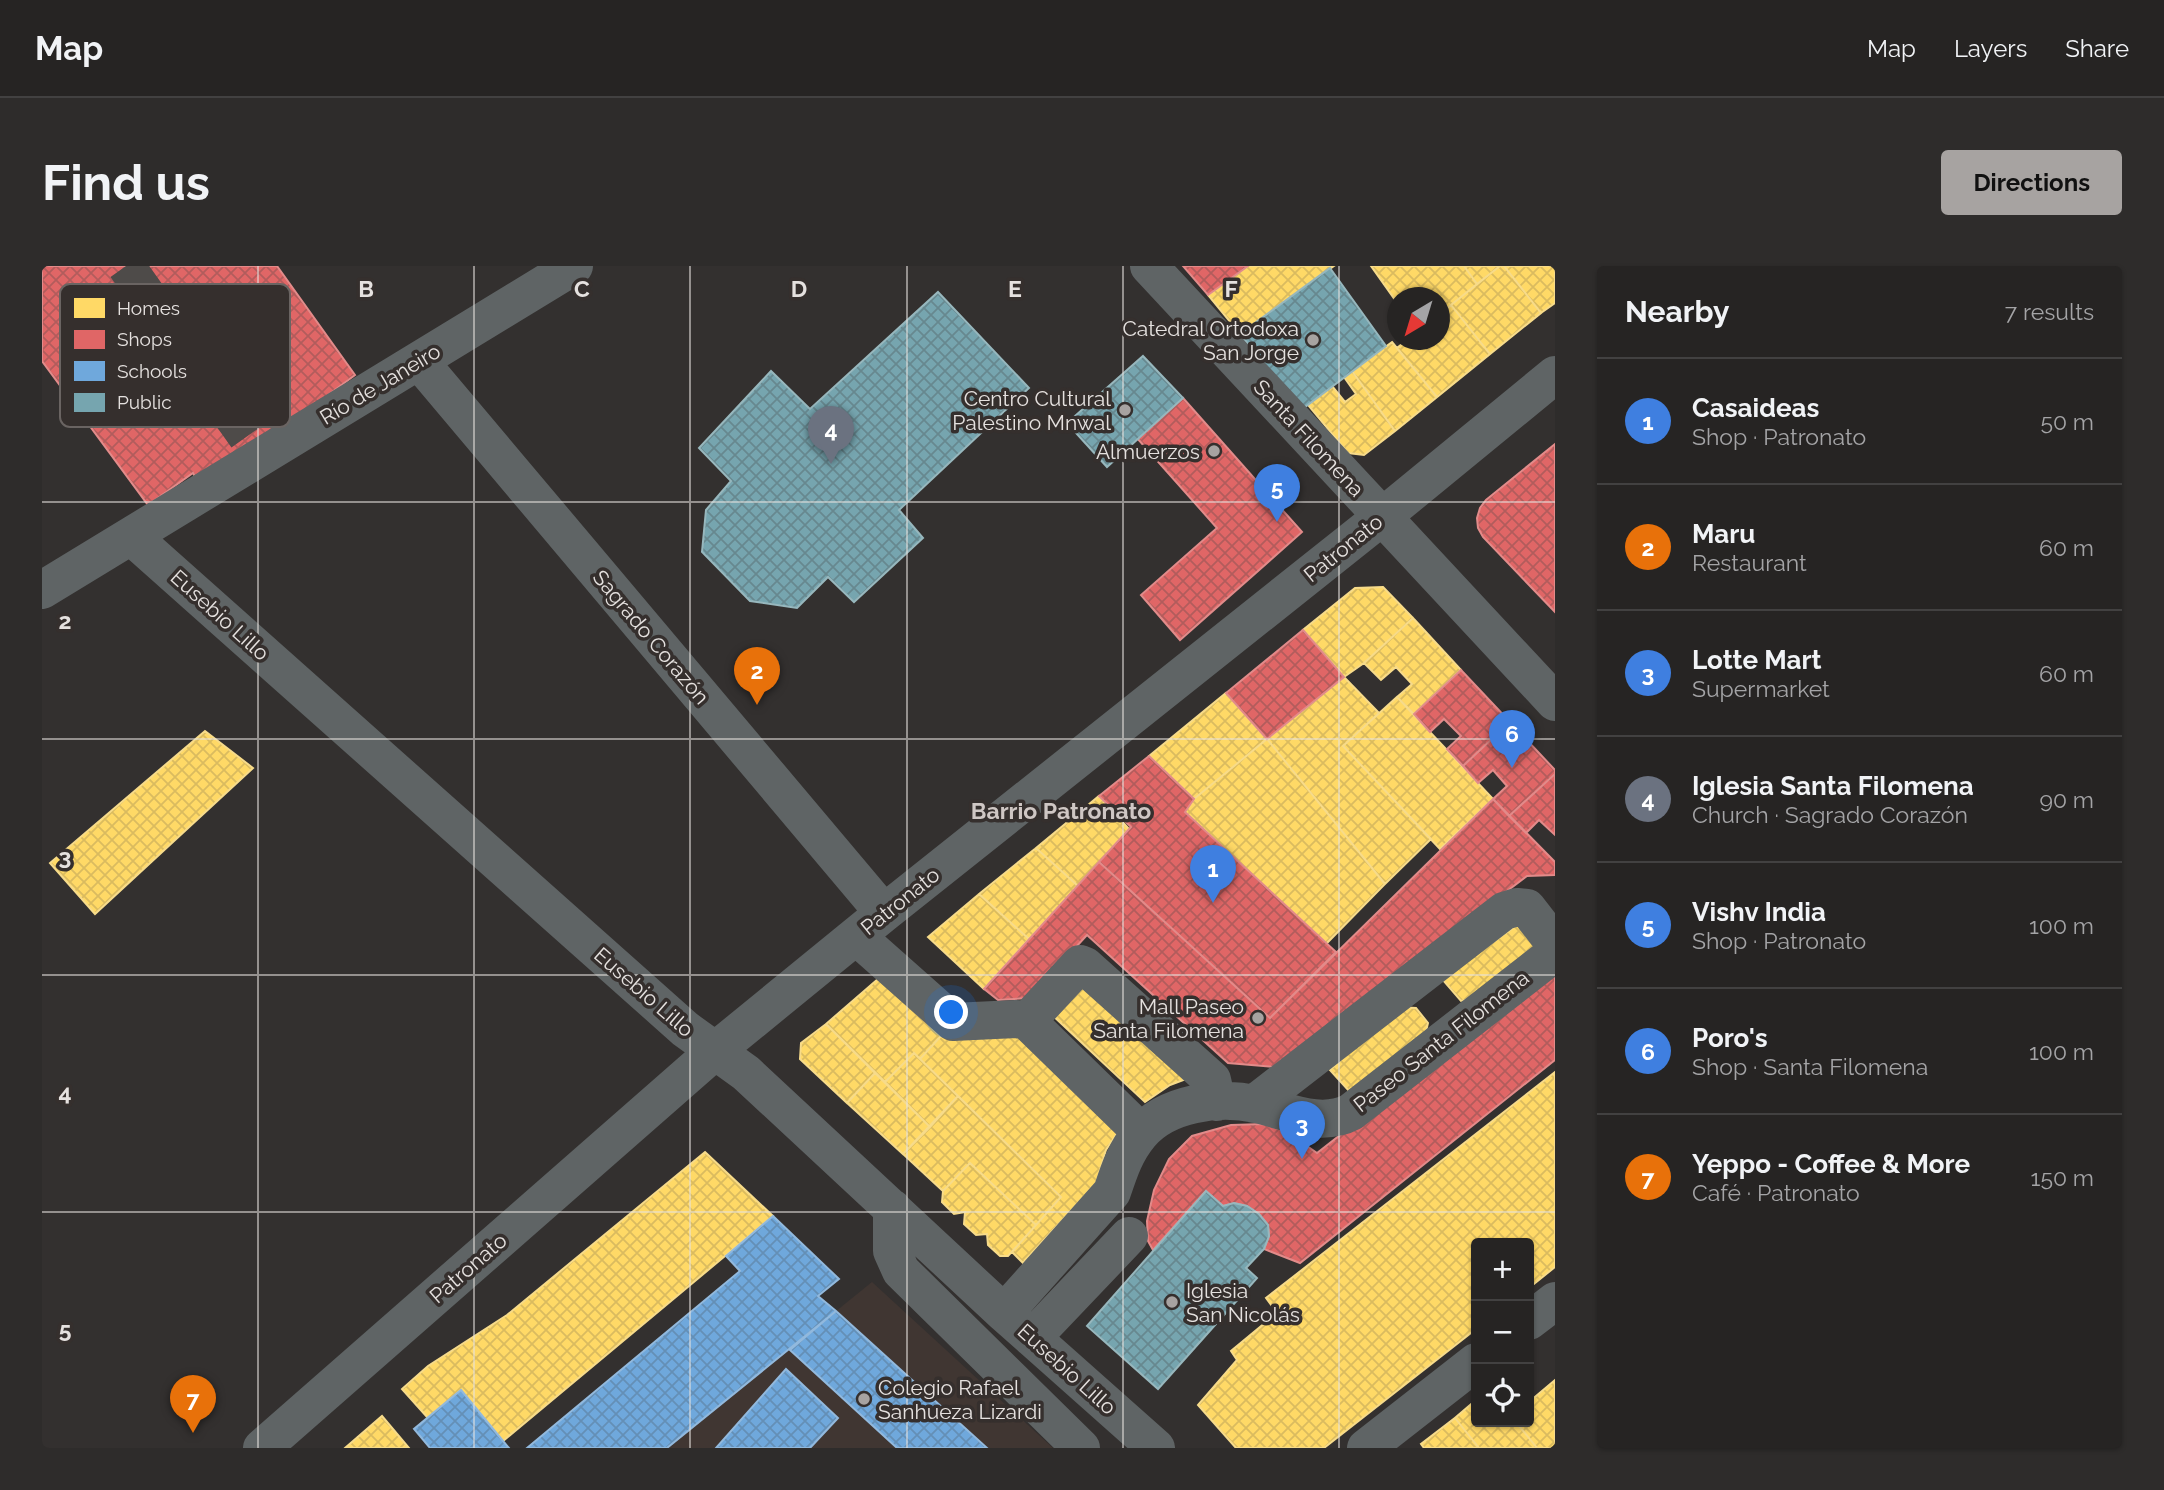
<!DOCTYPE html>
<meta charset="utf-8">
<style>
body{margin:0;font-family:Raleway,sans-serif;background:#2e2c2b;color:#f1f3f6}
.controls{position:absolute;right:21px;bottom:21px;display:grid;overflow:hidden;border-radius:7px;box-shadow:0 2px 5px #0004}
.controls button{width:63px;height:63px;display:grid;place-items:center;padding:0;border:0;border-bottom:2px solid #424141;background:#262423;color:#f1f3f6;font:35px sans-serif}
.compass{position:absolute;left:1345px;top:21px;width:63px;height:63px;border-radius:50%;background:#262423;box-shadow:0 2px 5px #0004;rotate:218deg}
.you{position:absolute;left:910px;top:747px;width:24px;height:24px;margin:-18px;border:5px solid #fff;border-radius:50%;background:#1a73e8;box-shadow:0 0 0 10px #1a73e833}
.badge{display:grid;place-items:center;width:46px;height:46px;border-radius:50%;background:#a7a3a1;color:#fff;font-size:23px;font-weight:700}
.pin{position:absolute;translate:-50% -58px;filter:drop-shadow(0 2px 4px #0008)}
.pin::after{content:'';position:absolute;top:37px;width:24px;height:21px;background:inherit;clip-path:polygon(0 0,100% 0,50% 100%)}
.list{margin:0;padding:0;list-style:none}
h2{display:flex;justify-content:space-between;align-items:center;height:91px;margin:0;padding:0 28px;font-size:30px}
h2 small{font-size:23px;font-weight:400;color:#a4a4a6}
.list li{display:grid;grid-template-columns:46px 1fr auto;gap:21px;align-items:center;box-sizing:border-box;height:126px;padding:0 28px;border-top:2px solid #424141}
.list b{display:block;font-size:26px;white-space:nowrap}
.list p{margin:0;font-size:23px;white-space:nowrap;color:#a4a4a6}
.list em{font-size:23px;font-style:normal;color:#a4a4a6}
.icon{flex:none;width:38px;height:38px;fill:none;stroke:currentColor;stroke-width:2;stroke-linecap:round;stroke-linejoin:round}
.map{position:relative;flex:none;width:1513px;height:1182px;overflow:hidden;border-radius:7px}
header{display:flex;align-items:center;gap:42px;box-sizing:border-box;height:98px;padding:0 35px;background:#262423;border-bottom:2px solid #424141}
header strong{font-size:33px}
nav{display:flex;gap:38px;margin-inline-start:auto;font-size:24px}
.intro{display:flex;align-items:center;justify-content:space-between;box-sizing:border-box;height:168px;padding:0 42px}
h1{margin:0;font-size:49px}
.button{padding:18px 32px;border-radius:7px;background:#a7a3a1;color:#111;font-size:24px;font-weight:700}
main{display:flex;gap:42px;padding:0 42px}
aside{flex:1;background:#262423;border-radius:7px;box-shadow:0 2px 5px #0004}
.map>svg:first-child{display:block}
.built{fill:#403632}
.homes{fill:url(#homes-cross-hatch);stroke:#f7db8a;stroke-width:2}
.shops{fill:url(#shops-cross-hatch);stroke:#e28b8a;stroke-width:2}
.schools{fill:url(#schools-cross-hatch);stroke:#92b9dd;stroke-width:2}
.public{fill:url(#public-cross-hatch);stroke:#97b7bd;stroke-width:2}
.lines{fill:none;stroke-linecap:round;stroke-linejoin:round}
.minor-tunnel{stroke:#4e4b49;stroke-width:38;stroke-dasharray:38 19;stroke-linecap:butt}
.minor{stroke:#5f6465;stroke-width:38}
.grid{fill:none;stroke:#e5e1df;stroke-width:2;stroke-opacity:0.55}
.poi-dot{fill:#a7a3a1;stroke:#352f2d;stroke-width:2.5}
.labels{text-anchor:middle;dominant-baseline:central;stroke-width:7;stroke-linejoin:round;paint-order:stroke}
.poi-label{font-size:21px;fill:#e5e1df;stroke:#352f2d;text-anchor:end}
.street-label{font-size:21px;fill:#e5e1df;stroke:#352f2d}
.neighbourhood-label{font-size:23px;font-weight:bold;fill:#cfc7c4;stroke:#352f2d}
.key{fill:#352f2d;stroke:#6a6462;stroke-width:2}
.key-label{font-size:19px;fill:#e5e1df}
.grid-label{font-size:23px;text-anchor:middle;font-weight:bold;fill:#e5e1df;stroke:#352f2d;stroke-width:7;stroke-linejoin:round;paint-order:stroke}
</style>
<header>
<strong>Map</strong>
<nav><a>Map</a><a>Layers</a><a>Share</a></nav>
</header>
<div class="intro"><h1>Find us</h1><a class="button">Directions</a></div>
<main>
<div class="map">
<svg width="1513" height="1182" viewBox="0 0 1513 1182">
<defs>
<pattern id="homes-cross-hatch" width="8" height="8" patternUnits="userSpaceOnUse" patternTransform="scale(1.75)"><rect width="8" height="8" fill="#ffd966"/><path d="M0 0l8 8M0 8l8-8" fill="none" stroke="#dabb5f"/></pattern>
<pattern id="shops-cross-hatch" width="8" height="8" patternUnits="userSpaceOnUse" patternTransform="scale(1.75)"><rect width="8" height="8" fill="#e06666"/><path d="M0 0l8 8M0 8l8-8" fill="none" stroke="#b25c5c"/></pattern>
<pattern id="schools-cross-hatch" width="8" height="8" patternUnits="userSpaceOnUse" patternTransform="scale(1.75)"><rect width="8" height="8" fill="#6fa8dc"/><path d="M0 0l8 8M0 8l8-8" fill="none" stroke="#648fb6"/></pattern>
<pattern id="public-cross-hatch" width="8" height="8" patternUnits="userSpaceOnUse" patternTransform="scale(1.75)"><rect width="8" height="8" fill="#76a5af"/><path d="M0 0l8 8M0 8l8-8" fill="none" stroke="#67888f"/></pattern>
</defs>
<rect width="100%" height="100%" fill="#33302f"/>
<!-- built -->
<path class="built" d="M830,1016L1011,1182H625Z"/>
<!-- homes -->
<path class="homes" d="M1292,0L1198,68L1166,29L1206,0Z
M1329,0H1422L1435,18L1398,48V32H1356V38Z
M1422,0H1458L1435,18Z
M1458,0H1462L1499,47L1448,88L1409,39Z
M1462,0H1513V37L1499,47Z
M1409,39L1448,88L1395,131L1355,82L1365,74H1398V48Z
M1350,76L1395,131L1353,165L1310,105Z
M1310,105L1353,165L1322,189L1306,187L1266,139L1290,120L1303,136L1314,128L1302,111Z
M256,117L276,148L161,222L141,192Z
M1341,321L1371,352L1322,397L1302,411L1261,364L1313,322Z
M1371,352L1419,404L1372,448L1355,431L1370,418L1354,401L1339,414L1322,397Z
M1302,411L1337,447L1301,480L1389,573L1343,618L1225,473Z
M1184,427L1225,473L1152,533L1107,490Z
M1355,431L1451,533L1398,583L1301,480Z
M163,465L211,502L53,648L8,597Z
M1225,473L1343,618L1284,678L1143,546L1152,533Z
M1057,530L1087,563L1036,620L994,582Z
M994,582L1036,620L987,673L937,628Z
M937,628L987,673L942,723L886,671Z
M1486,651L1494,684L1431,732L1419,735L1400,713Z
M1045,709L1155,809L1128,819L1103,836L1008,747Z
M837,712L899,770L878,793L872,787L843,816L784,758Z
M1356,741L1374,742L1386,757L1382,774L1307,825L1288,804Z
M784,758L833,807L805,837L758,793L759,777Z
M987,768L1082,857L1064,884L1054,917L981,997L970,986L1019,931L878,793L899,770Z
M872,787L916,830L888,861L843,816Z
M1513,806V1001L1487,1022V977H1434V1063L1282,1182H1194L1156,1139L1195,1094L1189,1085L1235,1047L1224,1032Z
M833,807L888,861L861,888L805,837Z
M916,830L1019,931L994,959L928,897L901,925L861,888Z
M663,886L731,950L461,1175L419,1124L386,1152L360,1123L386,1100L465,1049Z
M928,897L994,959L966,990H958L946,979L945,968L934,969L922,958L923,946L912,948L900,936L901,925Z
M1513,1114V1182H1495L1474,1156H1487V1136Z
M1434,1134V1156H1474L1495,1182H1437L1413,1152Z
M340,1150L367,1182H303Z
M1413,1152L1437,1182H1382L1379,1178Z"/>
<!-- shops -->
<path class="shops" d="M0,0H235L313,109L161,222L151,207L106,239L0,95Z
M1141,0H1206L1166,29Z
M1141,132L1260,266L1138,374L1099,329L1175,262L1095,172Z
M1513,178V346L1441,271L1436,262L1435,252L1438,242L1444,234Z
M1261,364L1302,411L1225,473L1184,427Z
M1419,404L1468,456L1421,500L1405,483L1419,470L1402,453L1388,466L1372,448Z
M1468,456L1513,504V508L1467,550L1451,533L1465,520L1451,504L1436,517L1421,500Z
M1107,490L1152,533L1143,546L1294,686L1228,752L1057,596L1089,561L1057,530Z
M1513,508V569L1497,554L1484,567L1467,550Z
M1451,533L1513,596V609L1485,610L1232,801L1186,797L1045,669L987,732L956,734L942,723L1057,596L1228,752Z
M1513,701V794L1258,997L1222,983L1227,970L1226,959L1217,948L1205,940L1192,937L1181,940L1164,925L1111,984L1106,975L1105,955L1112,924L1127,893L1150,870L1189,859L1222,858L1245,866L1275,887Z"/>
<!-- schools -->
<path class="schools" d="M731,950L797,1013L776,1030L794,1045L625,1182H485L698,1005L684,990Z
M794,1045L945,1182H855L748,1084Z
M744,1103L796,1152L768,1182H674Z
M419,1124L461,1175L467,1182H388L372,1163Z"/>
<!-- public -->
<path class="public" d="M1288,2L1344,80L1259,144L1198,68Z
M896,26L987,122L857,244L881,272L812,336L786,311L755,342L708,335L660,286L664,244L689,215L657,182L729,105L768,143Z
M1101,90L1141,132L1065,201L1025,157Z
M1164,925L1181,940L1192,937L1205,940L1217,948L1226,959L1227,970L1222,983L1204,1002L1215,1012L1116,1123L1045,1060Z"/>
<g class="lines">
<!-- minor-tunnel -->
<path class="minor-tunnel" d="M84,0L216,186"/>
<!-- minor -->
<path class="minor" d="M1107,0L1513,436
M377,95L842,647
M89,270L643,763L704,807L962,1047L1114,1182
M0,324L532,0
M814,670L911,756L974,753L985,755L1099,866
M985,755L1038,698L1043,700L1170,814L1175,836
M1212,838L1462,645L1475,641L1485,642L1513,678
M850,942V985L859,1005L1039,1182
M962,1047L1070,926C1077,905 1083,886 1098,868C1124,837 1176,830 1214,838C1245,845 1279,862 1309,846L1513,687
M1487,1055L1513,1035
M990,1072L1087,970
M220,1182L673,785L842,647L1341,250L1513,109
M1324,1182L1434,1096"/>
</g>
<!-- grid -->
<path class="grid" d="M216,0V1182M432,0V1182M648,0V1182M865,0V1182M1081,0V1182M1297,0V1182M0,236H1513M0,473H1513M0,709H1513M0,946H1513"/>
<!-- markers -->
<g class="poi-dot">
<circle cx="1271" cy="74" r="7"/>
<circle cx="1083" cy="144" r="7"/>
<circle cx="1172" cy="185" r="7"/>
<circle cx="1216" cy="752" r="7"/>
<circle cx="1130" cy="1036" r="7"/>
<circle cx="822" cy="1133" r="7"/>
</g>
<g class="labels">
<!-- poi labels -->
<g class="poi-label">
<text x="1257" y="62">Catedral Ortodoxa<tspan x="1257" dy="24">San Jorge</tspan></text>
<text x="1069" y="132">Centro Cultural<tspan x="1069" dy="24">Palestino Mnwal</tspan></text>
<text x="1158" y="185">Almuerzos</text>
<text x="1202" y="740">Mall Paseo<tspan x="1202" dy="24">Santa Filomena</tspan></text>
<text x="1144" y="1024" text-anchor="start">Iglesia<tspan x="1144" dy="24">San Nicolás</tspan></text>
<text x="836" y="1121" text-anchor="start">Colegio Rafael<tspan x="836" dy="24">Sanhueza Lizardi</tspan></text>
</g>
<!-- street labels -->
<g class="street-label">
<text transform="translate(338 118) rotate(-31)">Río de Janeiro</text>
<text transform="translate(1267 172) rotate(47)">Santa Filomena</text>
<text transform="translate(1301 282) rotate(-39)">Patronato</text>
<text transform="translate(178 349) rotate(42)">Eusebio Lillo</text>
<text transform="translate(609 371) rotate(50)">Sagrado Corazón</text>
<text transform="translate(858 635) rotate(-39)">Patronato</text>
<text transform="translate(602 726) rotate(41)">Eusebio Lillo</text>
<text transform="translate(1399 775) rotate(-38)">Paseo Santa Filomena</text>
<text transform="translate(426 1002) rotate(-41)">Patronato</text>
<text transform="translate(1025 1103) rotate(42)">Eusebio Lillo</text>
</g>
<!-- neighbourhood labels -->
<g class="neighbourhood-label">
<text x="1019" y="544">Barrio Patronato</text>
</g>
</g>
<!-- legend -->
<rect x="18" y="18" width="230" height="143" rx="10" class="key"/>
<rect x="32" y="32" width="31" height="20" fill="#ffd966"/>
<rect x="32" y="64" width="31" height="19" fill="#e06666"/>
<rect x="32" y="95" width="31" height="20" fill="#6fa8dc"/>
<rect x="32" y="127" width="31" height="19" fill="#76a5af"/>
<g class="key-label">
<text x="75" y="49">Homes</text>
<text x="75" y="80">Shops</text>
<text x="75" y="112">Schools</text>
<text x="75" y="143">Public</text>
</g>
<g class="grid-label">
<text x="324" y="31">B</text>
<text x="540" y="31">C</text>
<text x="757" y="31">D</text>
<text x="973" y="31">E</text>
<text x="1189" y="31">F</text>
<text x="23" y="363">2</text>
<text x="23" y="599">3</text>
<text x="23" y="835">4</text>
<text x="23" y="1072">5</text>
</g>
</svg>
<div class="controls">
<button>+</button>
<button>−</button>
<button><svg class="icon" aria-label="locate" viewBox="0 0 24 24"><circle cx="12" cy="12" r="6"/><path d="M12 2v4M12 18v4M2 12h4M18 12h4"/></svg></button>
</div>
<svg class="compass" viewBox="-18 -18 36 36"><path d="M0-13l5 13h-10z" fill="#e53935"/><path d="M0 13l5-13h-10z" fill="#a4a4a6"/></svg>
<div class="you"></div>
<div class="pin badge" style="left:1171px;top:637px;background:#3f7fe0">1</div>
<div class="pin badge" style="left:715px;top:439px;background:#e8710a">2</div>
<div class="pin badge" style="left:1260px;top:893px;background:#3f7fe0">3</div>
<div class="pin badge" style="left:789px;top:198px;background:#6b7280">4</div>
<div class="pin badge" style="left:1235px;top:256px;background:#3f7fe0">5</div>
<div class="pin badge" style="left:1470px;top:502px;background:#3f7fe0">6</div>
<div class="pin badge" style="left:151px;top:1167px;background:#e8710a">7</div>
</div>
<aside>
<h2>Nearby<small>7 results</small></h2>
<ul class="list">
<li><span class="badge" style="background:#3f7fe0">1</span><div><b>Casaideas</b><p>Shop · Patronato</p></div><em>50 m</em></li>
<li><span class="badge" style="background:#e8710a">2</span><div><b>Maru</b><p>Restaurant</p></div><em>60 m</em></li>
<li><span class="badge" style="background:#3f7fe0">3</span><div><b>Lotte Mart</b><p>Supermarket</p></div><em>60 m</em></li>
<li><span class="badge" style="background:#6b7280">4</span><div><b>Iglesia Santa Filomena</b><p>Church · Sagrado Corazón</p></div><em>90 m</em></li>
<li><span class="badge" style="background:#3f7fe0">5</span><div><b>Vishv India</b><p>Shop · Patronato</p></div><em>100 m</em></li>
<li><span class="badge" style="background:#3f7fe0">6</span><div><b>Poro's</b><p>Shop · Santa Filomena</p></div><em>100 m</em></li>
<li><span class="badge" style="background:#e8710a">7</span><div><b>Yeppo - Coffee &amp; More</b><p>Café · Patronato</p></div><em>150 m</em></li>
</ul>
</aside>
</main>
